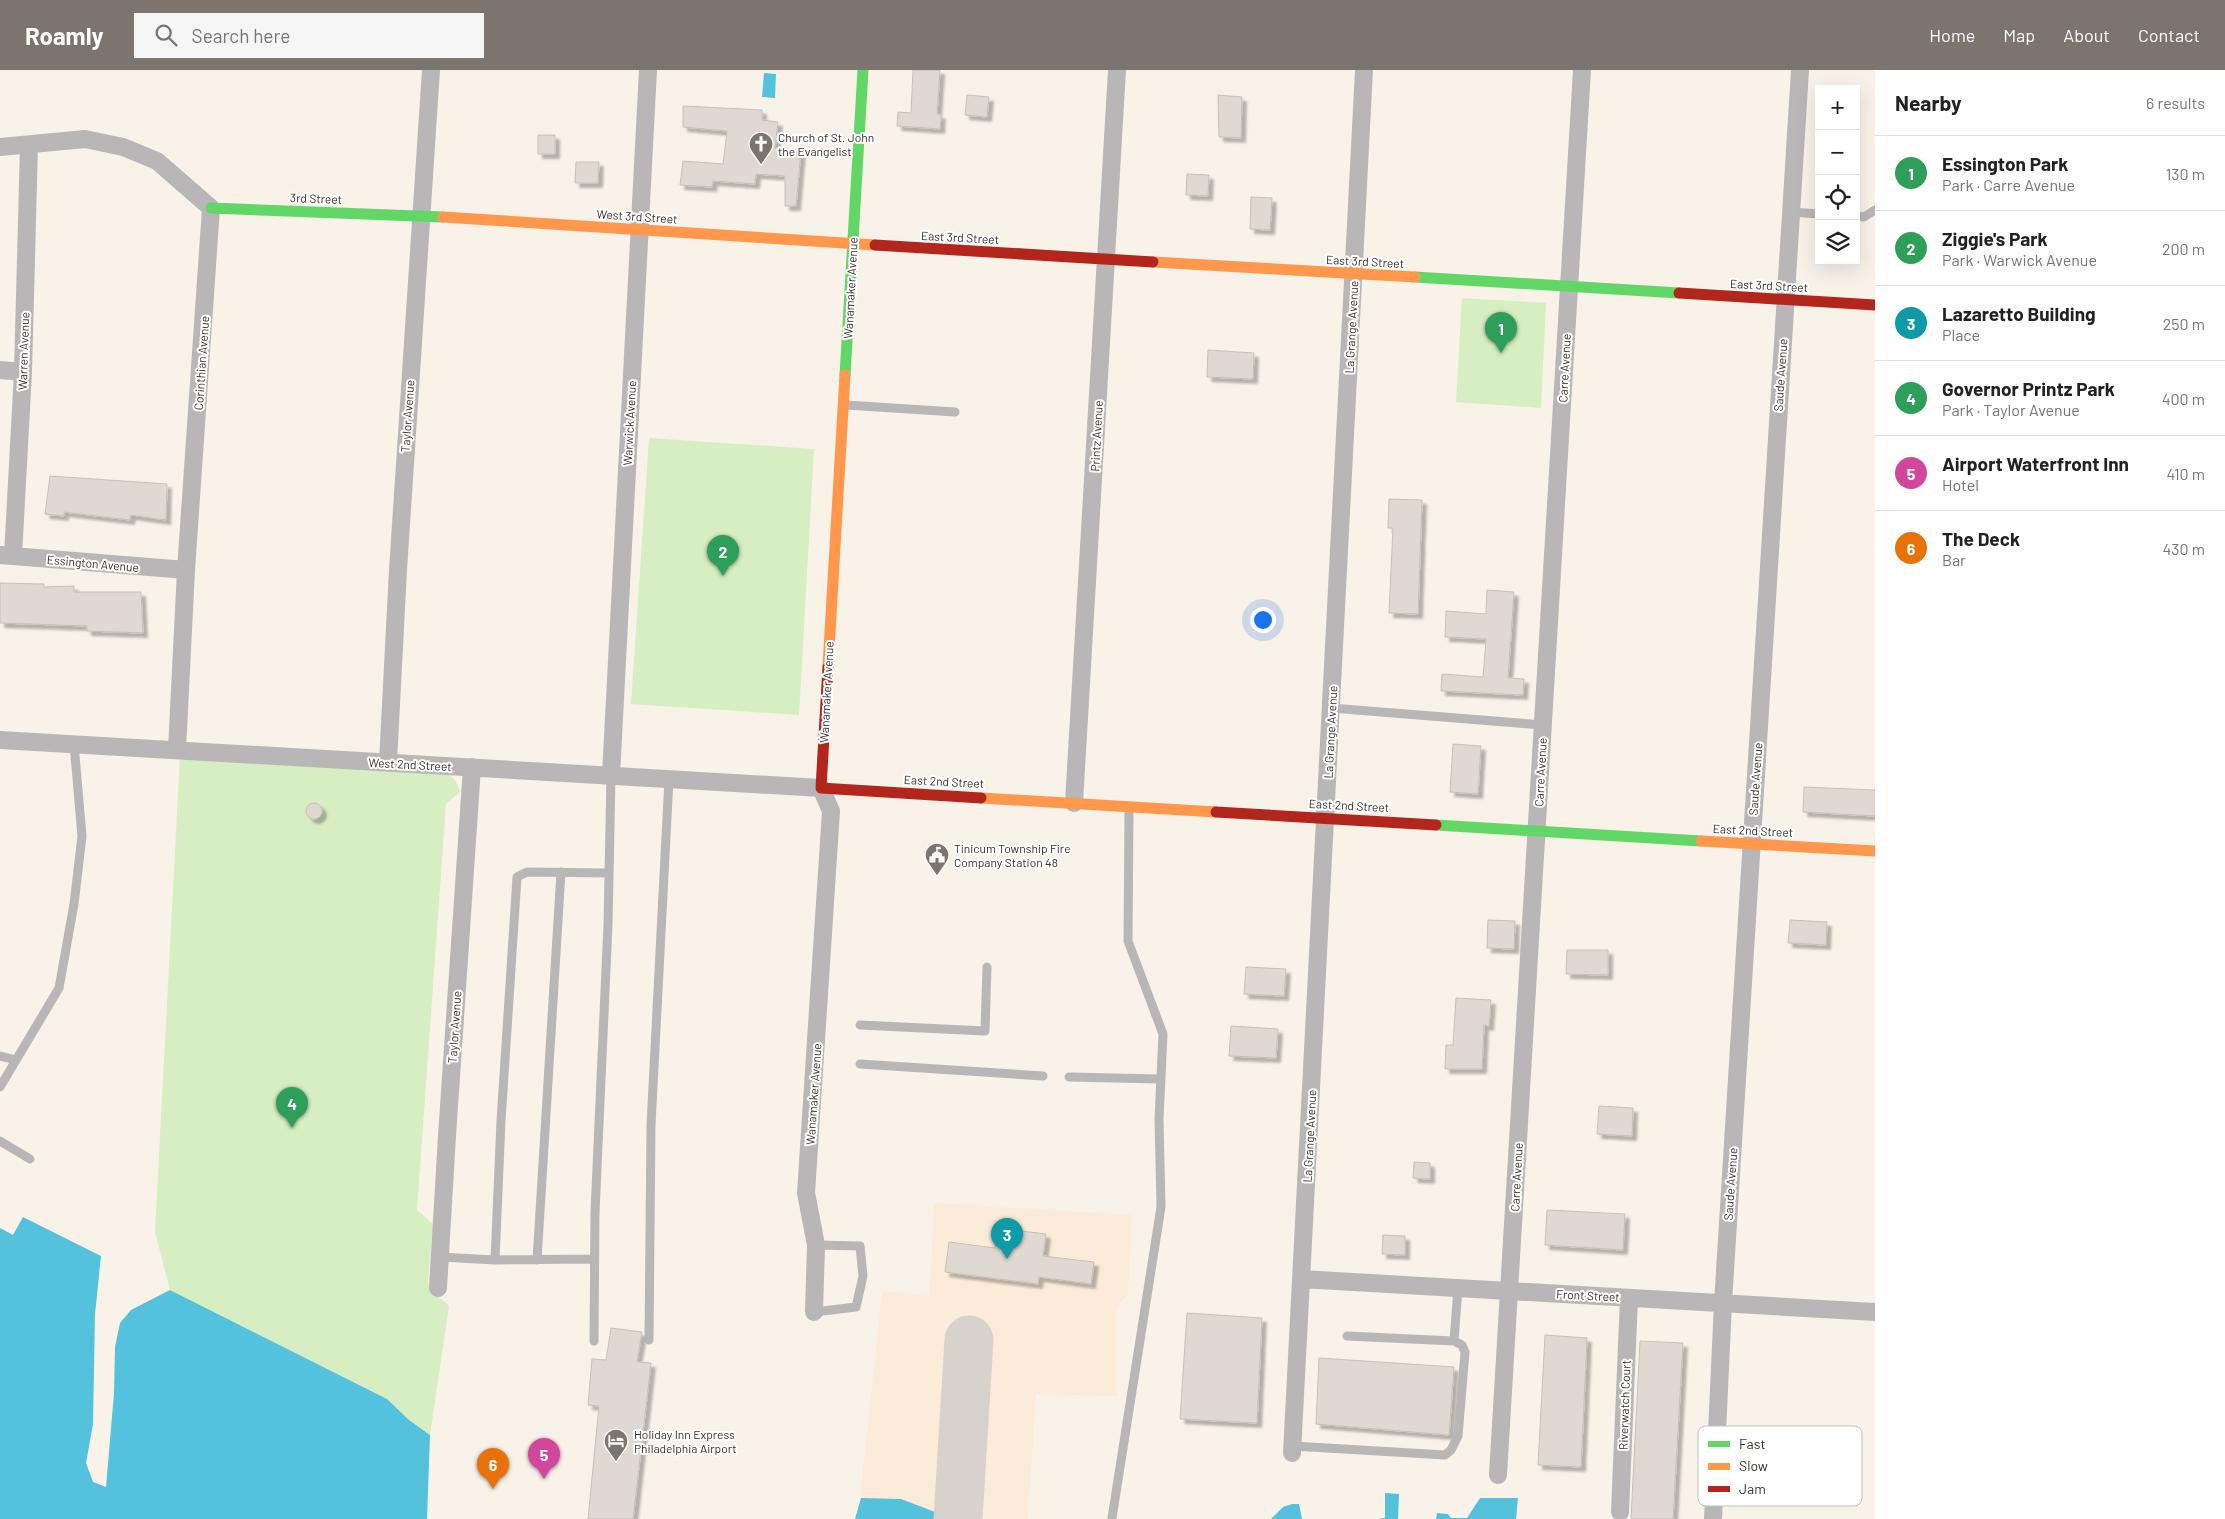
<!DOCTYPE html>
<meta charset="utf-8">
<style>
body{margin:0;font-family:Barlow,sans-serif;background:#f6f6f6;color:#222}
.controls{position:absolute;right:15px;top:15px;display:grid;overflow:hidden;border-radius:0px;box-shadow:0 5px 20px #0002}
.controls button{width:45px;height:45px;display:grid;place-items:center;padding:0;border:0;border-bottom:1px solid #e0e0e0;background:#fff;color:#222;font:25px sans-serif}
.you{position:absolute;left:1262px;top:549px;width:18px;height:18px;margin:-12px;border:4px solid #fff;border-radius:50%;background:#1a73e8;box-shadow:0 0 0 8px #1a73e833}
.badge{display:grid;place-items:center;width:32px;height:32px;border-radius:50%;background:#7c756e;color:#fff;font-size:16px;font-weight:700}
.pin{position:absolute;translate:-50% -41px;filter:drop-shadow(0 1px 2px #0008)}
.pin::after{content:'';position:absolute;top:26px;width:18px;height:15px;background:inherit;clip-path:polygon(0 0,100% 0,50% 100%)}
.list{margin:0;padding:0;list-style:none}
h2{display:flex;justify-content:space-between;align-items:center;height:65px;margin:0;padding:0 20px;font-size:21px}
h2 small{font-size:16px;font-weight:400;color:#767676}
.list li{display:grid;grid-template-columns:32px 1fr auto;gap:15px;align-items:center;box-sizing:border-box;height:75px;padding:0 20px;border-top:1px solid #e0e0e0}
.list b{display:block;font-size:19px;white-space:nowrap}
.list p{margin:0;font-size:16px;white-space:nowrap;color:#767676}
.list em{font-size:16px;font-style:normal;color:#767676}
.icon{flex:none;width:28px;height:28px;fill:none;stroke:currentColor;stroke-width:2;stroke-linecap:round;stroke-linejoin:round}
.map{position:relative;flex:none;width:1875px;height:1449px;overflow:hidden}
header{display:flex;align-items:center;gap:30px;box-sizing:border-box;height:70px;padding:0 25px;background:#7c756e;color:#fff}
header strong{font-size:24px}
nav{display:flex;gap:28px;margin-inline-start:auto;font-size:18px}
.search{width:350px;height:45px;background:#f6f6f6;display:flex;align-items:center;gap:12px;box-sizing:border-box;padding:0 18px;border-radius:0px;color:#767676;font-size:19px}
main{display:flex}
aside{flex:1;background:#fff}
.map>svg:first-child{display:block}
.built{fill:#fbecda}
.green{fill:#d6eec2}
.water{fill:#54c1dd}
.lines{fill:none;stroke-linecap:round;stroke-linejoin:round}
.taxiway{stroke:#d8d2cc;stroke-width:49}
.building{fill:#dfd9d1;stroke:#c6c0b9;filter:url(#shadow)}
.lane{stroke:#b8b6b7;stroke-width:9}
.street{stroke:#b8b6b7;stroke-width:18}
.fast{stroke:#63d668;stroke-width:11}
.slow{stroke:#ff974d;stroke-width:11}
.jam{stroke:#b3261e;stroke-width:11}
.labels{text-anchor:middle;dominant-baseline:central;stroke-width:4;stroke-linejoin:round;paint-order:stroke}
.poi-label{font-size:12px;fill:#38322b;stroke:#fff;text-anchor:start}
.street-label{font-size:12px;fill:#38322b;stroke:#fff}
.key{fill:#fff;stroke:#c3c2bf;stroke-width:1}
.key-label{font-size:14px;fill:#38322b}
</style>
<header>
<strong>Roamly</strong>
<div class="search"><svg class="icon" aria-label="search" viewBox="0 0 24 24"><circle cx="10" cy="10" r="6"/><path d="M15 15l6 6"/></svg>Search here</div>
<nav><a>Home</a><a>Map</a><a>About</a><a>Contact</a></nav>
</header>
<main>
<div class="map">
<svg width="1875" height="1449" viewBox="0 0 1875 1449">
<defs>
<filter id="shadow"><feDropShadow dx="4.5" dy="4.5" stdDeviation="1" flood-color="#0004"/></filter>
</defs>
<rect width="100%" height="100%" fill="#f9f2e9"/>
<!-- built -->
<path class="built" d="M934,1133L1132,1145L1128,1224L1117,1237V1326L1036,1324L1028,1449H863L861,1417L882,1221L929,1226Z"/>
<!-- green -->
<path class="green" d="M1462,228L1546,233L1541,338L1456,332Z
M649,368L814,379L799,645L631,634Z
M180,686L442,702C453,706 457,711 460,722L446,734L417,1140L433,1154L428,1212L431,1219L449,1236L430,1365L409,1350L387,1329L170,1220L155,1162Z"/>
<!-- water -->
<path class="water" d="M764,3L776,4L775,28L762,27Z
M23,1147L101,1186L95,1244L93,1354L86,1393L93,1412L106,1417L114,1323L115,1277L120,1253L131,1240L170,1220L387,1329L409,1350L430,1365L427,1449H0V1158L13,1165Z
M1385,1423L1399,1424L1398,1449H1378L1385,1448Z
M861,1428L901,1429L935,1442L936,1449H855Z
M1480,1428H1518L1516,1449H1436L1437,1443L1448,1444L1451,1448H1467Z
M1292,1434H1299L1302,1449H1271L1283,1437Z"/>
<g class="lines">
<!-- taxiway -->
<path class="taxiway" d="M958,1449L969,1270"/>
</g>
<!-- building -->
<path class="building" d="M913,0H940L937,44L941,45L940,59L897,56L898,42L911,43Z
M967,25L989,27L987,47L965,45Z
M1218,25L1242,27L1241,68L1219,67Z
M683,36L762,40V50L778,52L775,78L801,80L796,136H785V106L756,104L755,114L713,111L712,117L680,115L683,91L723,94L727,61L683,57Z
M538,65H555V84H538Z
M576,92H599L598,113H575Z
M1187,104L1209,105L1208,126L1186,125Z
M1251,127L1272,128L1270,160L1250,159Z
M1208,280L1254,283L1253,309L1207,307Z
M50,406L167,414L166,450L131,445L130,450L64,442V446L45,444Z
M1389,429L1422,430L1418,544L1389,543L1393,458H1388Z
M0,513L44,514V517L74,516V522H141L143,563L87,561V556L0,553Z
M1487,520L1514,522L1508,608L1524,609L1523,625L1441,621L1442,604L1483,607L1486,569L1445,567L1446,541L1486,544Z
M1453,674L1481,676L1478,724L1450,722Z
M1804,717L1875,720V746L1803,742Z
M306 741a8 8 0 1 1 16 0a8 8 0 1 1-16 0Z
M1488,850L1515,851L1514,879L1487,878Z
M1790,850L1827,852L1826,875L1788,873Z
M1567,880H1608V905L1566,904Z
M1246,897L1286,899L1284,926L1244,924Z
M1456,928L1491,930L1489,956L1484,955L1482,999H1445L1446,975H1453Z
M1231,956L1278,959L1276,988L1229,986Z
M1599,1036L1633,1038L1632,1066L1597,1064Z
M1414,1092L1430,1093V1109L1413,1108Z
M1547,1140L1625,1144L1623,1180L1545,1175Z
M998,1158L1046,1164L1043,1186L1094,1192L1091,1214L1039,1207L1038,1214L945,1202L949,1172L995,1178Z
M1383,1165L1405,1166V1185L1382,1184Z
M1187,1243L1262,1248L1257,1353L1180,1349Z
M611,1258L642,1262L637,1292L651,1293L633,1449H588L599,1336L588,1335L592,1289L606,1290Z
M1545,1265L1587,1268L1581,1397L1538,1395Z
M1640,1271L1683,1273L1673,1449H1631Z
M1319,1288L1454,1297L1449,1365L1316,1354Z"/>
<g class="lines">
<!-- lane -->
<path class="lane" d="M1791,142L1819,144
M1856,146L1864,147L1875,140
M846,335L955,342
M1331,638L1543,655
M860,955L985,961L987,897
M0,986L16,990
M860,994L1043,1006
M1069,1007L1160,1009
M0,1017L59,918L74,834L82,766L74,674
M0,1071L30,1089
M440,1187L495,1190L501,1051L517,807L527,802L609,803
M495,1190L594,1189
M537,1190L561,802
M814,1242L856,1237L863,1206L860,1176L816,1175
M649,1270L651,1055L669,709
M594,1271L595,1142L608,855L611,705
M1454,1271L1458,1218
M1293,1376L1445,1385L1451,1380L1458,1366L1465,1282L1462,1275L1454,1271L1347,1266
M1112,1448L1161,1137L1159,1049L1163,964L1128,871L1129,739"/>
<!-- street -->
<path class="street" d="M0,77L85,69L123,77L157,91L211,138L186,500L177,680
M0,300L23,302
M0,485L186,500
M13,486L23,302L29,75
M0,670L821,718L831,741L806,1123L816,1175L814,1242
M388,692L398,500L431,0
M611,705L648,0
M1074,733L1117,0
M1301,1209L1875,1242
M438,1218L447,1066L472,697
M1292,1383L1364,0
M1498,1405L1582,0
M1620,1442L1629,1228
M1713,1449L1723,1233L1800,0"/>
<!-- fast -->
<path class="fast" d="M211,138L443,147
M1415,207L1679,223
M845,305L863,0
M1436,755L1701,771"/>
<!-- slow -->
<path class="slow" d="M443,147L875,175
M1153,192L1415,207
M828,597L845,305
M981,728L1216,742
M1701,771L1875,781"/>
<!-- jam -->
<path class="jam" d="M875,175L1153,192
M1679,223L1875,235
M828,597L821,718L981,728
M1216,742L1436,755"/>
</g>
<!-- icons -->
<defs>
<symbol id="church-pin" viewBox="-11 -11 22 30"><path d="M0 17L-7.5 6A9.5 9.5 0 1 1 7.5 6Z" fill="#7c756e" stroke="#fff"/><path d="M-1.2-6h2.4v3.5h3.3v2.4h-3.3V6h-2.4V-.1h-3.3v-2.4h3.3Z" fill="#fff"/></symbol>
<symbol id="civic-pin" viewBox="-11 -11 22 30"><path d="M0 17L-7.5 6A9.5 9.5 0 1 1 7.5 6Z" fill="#7c756e" stroke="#fff"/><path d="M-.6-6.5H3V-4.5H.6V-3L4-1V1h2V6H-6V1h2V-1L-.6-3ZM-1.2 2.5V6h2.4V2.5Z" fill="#fff"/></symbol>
<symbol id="hotel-pin" viewBox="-11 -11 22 30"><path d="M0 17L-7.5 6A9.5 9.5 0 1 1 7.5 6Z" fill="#7c756e" stroke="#fff"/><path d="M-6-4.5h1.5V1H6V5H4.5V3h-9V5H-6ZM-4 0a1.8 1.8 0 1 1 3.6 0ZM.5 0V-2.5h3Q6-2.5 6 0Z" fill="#fff"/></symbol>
</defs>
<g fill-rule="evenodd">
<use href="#church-pin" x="747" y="60" width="28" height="38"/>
<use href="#civic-pin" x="923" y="771" width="28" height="38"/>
<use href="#hotel-pin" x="602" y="1357" width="28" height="38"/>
</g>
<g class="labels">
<!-- poi labels -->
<g class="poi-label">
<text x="778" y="67">Church of St. John<tspan x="778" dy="14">the Evangelist</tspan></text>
<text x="954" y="778">Tinicum Township Fire<tspan x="954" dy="14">Company Station 48</tspan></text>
<text x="634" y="1364">Holiday Inn Express<tspan x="634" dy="14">Philadelphia Airport</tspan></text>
</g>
<!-- street labels -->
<g class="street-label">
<text transform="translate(316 128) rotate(2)">3rd Street</text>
<text transform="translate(637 146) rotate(4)">West 3rd Street</text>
<text transform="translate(960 167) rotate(3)">East 3rd Street</text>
<text transform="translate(1365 191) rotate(3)">East 3rd Street</text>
<text transform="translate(1769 215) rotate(3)">East 3rd Street</text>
<text transform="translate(850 218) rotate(-87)">Wanamaker Avenue</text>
<text transform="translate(1351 257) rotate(-87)">La Grange Avenue</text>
<text transform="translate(23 281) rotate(-88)">Warren Avenue</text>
<text transform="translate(201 293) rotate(-86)">Corinthian Avenue</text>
<text transform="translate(1564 298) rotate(-87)">Carre Avenue</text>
<text transform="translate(1780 305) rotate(-86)">Saude Avenue</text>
<text transform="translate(407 346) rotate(-86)">Taylor Avenue</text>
<text transform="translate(629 353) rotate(-87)">Warwick Avenue</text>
<text transform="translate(1096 366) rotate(-87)">Printz Avenue</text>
<text transform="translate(93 493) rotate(5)">Essington Avenue</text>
<text transform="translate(826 622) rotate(-87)">Wanamaker Avenue</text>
<text transform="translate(1330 662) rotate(-87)">La Grange Avenue</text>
<text transform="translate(410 694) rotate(3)">West 2nd Street</text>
<text transform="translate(1540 702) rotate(-87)">Carre Avenue</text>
<text transform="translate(1755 709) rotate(-86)">Saude Avenue</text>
<text transform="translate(944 711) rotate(3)">East 2nd Street</text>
<text transform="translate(1349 735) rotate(3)">East 2nd Street</text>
<text transform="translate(1753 760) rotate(3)">East 2nd Street</text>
<text transform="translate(454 957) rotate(-86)">Taylor Avenue</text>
<text transform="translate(813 1024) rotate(-86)">Wanamaker Avenue</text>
<text transform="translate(1309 1066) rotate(-87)">La Grange Avenue</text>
<text transform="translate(1516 1107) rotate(-87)">Carre Avenue</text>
<text transform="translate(1730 1114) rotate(-86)">Saude Avenue</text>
<text transform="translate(1588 1225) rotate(3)">Front Street</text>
<text transform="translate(1624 1335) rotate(-88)">Riverwatch Court</text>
</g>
</g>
<!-- legend -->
<rect x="1698" y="1356" width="164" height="80" rx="8" class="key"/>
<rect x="1708" y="1371" width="22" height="6" fill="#63d668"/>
<rect x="1708" y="1393" width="22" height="7" fill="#ff974d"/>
<rect x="1708" y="1416" width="22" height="6" fill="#b3261e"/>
<g class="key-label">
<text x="1739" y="1379">Fast</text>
<text x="1739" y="1401">Slow</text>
<text x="1739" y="1424">Jam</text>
</g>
</svg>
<div class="controls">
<button>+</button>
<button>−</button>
<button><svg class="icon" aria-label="locate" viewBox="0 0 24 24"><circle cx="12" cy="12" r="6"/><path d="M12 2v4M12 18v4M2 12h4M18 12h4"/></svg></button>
<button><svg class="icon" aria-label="layers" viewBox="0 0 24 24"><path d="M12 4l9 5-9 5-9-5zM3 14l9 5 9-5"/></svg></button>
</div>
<div class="you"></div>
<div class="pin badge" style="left:1501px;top:283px;background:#2e9e5b">1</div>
<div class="pin badge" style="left:723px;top:506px;background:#2e9e5b">2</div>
<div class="pin badge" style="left:1007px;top:1189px;background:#0f9aa8">3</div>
<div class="pin badge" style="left:292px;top:1058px;background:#2e9e5b">4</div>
<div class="pin badge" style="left:544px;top:1409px;background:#d1479c">5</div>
<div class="pin badge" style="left:493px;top:1419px;background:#e8710a">6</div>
</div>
<aside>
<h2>Nearby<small>6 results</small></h2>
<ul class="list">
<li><span class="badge" style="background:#2e9e5b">1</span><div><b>Essington Park</b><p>Park · Carre Avenue</p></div><em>130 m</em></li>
<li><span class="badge" style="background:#2e9e5b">2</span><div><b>Ziggie's Park</b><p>Park · Warwick Avenue</p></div><em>200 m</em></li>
<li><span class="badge" style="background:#0f9aa8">3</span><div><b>Lazaretto Building</b><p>Place</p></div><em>250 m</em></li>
<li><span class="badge" style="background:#2e9e5b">4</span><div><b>Governor Printz Park</b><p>Park · Taylor Avenue</p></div><em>400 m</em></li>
<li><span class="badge" style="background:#d1479c">5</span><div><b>Airport Waterfront Inn</b><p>Hotel</p></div><em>410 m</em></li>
<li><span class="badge" style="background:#e8710a">6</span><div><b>The Deck</b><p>Bar</p></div><em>430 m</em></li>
</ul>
</aside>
</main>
